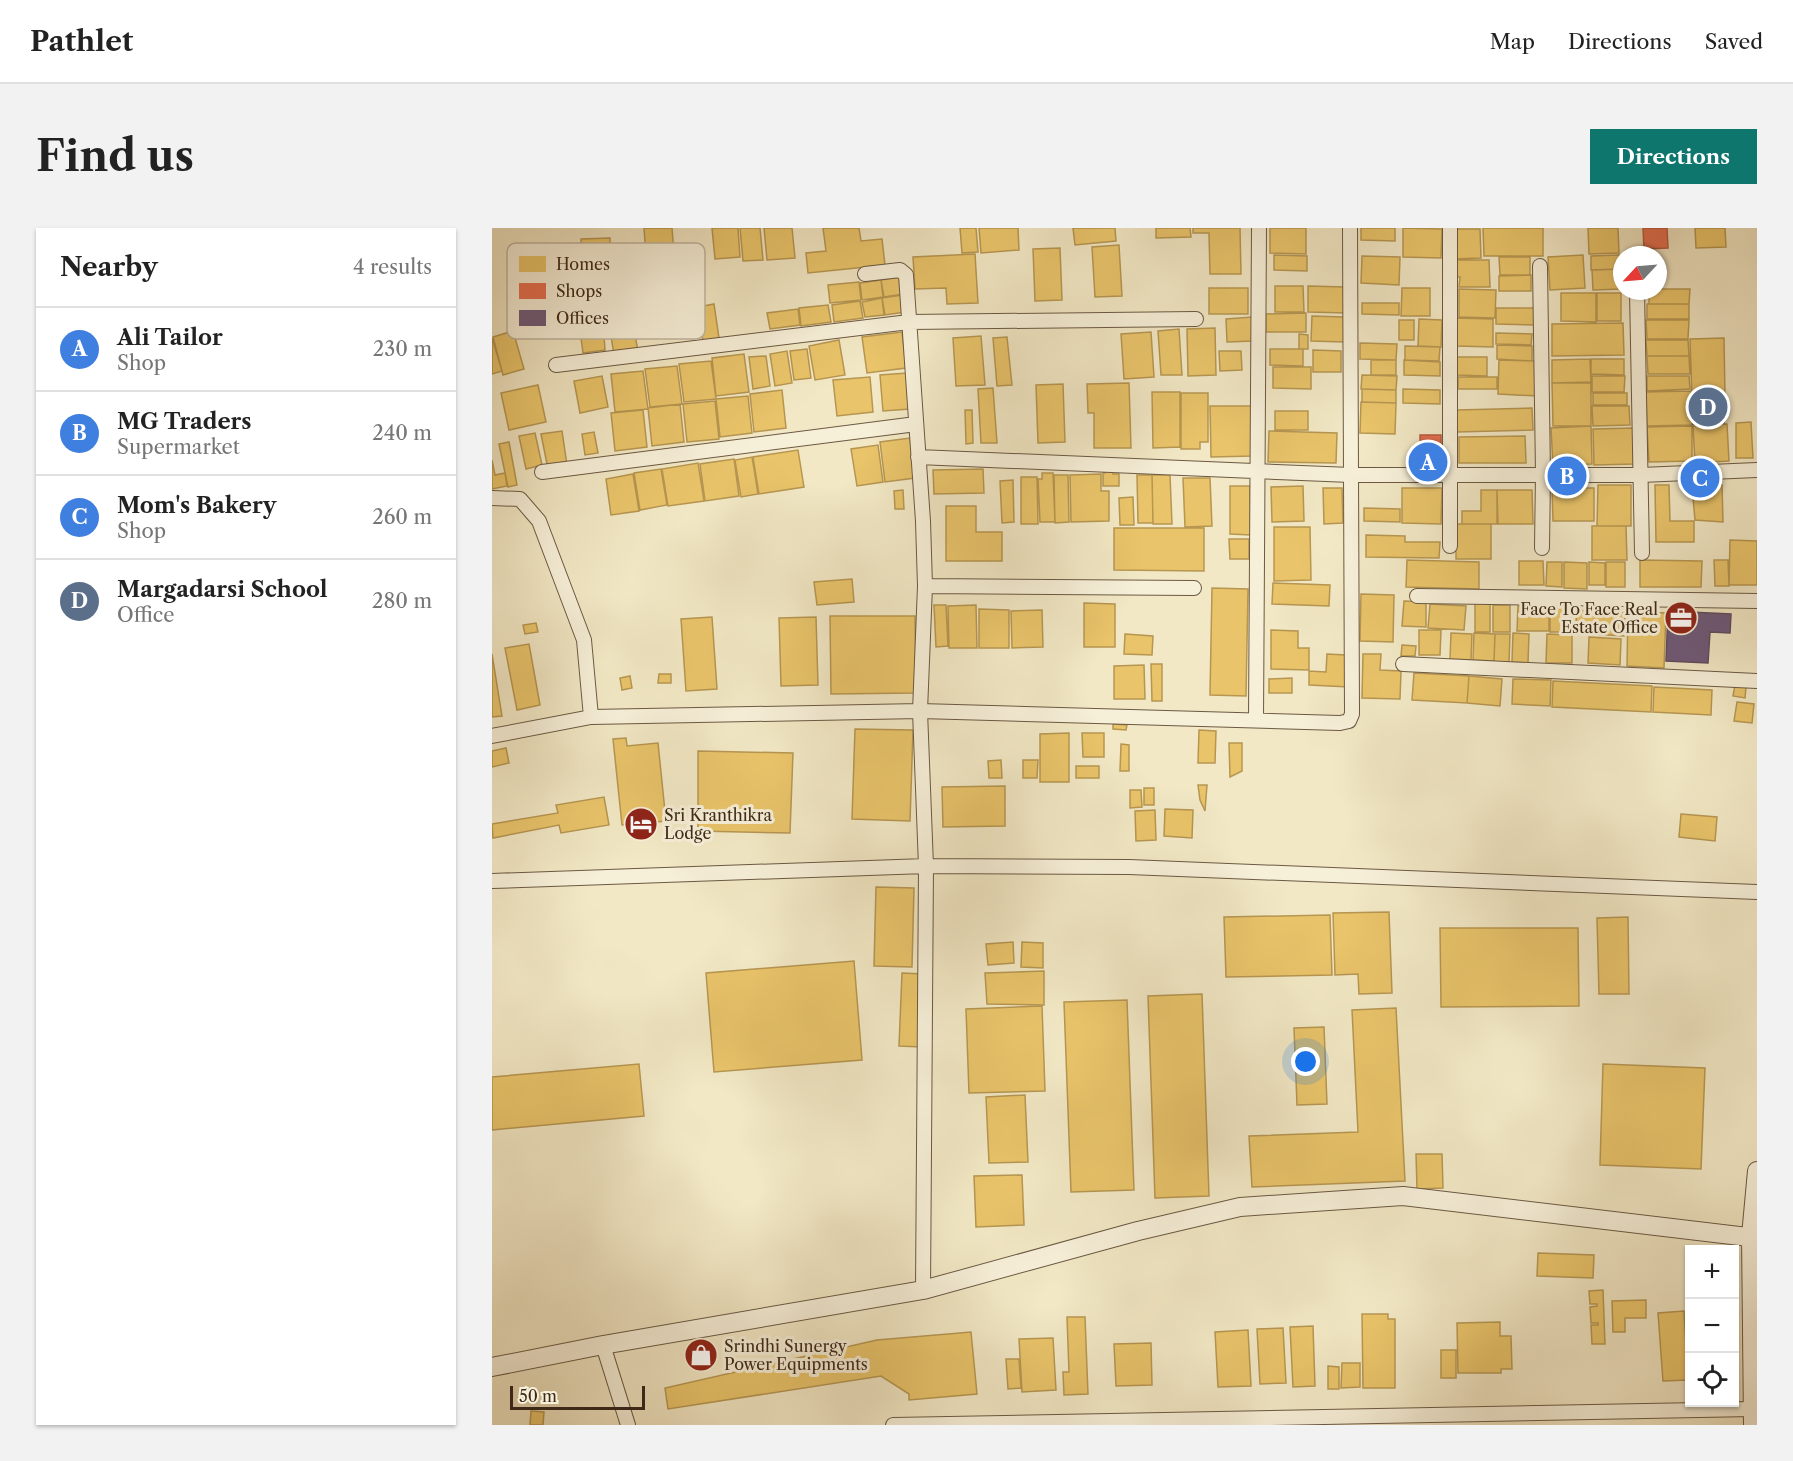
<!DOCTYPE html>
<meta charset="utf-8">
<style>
body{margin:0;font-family:"Libre Caslon Text",serif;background:#f2f2f2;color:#222}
.controls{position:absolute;right:18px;bottom:18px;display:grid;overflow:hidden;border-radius:0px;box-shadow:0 2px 4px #0004}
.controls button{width:54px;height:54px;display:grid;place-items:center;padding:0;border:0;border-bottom:2px solid #e0e0e0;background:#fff;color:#222;font:30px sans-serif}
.compass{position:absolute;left:1121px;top:18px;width:54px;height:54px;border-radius:50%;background:#fff;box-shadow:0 2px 4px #0004;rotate:244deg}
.scale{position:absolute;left:18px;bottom:15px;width:135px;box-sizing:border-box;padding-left:6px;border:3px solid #3e2918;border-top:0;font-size:16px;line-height:21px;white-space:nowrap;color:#3e2918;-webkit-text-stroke:4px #f7f0d9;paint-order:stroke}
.you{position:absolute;left:814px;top:834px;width:21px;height:21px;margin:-15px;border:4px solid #fff;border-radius:50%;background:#1a73e8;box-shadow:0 0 0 9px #1a73e833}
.badge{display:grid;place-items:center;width:39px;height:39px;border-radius:50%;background:#0f766e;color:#fff;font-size:20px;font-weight:700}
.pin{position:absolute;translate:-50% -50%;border:3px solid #fff;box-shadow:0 2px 6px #0006}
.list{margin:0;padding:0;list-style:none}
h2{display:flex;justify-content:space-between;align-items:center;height:78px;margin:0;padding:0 24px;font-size:26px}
h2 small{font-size:20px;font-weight:400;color:#767676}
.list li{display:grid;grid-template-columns:39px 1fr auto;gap:18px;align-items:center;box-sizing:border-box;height:84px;padding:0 24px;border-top:2px solid #e0e0e0}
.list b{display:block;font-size:22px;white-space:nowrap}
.list p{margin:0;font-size:20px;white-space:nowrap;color:#767676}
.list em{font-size:20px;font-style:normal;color:#767676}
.icon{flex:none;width:33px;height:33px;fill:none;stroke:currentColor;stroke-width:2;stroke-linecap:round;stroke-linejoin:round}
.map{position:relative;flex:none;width:1265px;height:1197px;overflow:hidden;border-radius:0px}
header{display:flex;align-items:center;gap:36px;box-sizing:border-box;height:84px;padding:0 30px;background:#fff;border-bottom:2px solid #e0e0e0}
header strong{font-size:28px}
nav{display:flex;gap:33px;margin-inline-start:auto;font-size:21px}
.intro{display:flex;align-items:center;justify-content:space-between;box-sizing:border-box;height:144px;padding:0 36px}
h1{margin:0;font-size:42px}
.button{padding:15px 27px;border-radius:0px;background:#0f766e;color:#fff;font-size:21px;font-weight:700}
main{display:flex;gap:36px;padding:0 36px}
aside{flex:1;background:#fff;border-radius:0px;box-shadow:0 2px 4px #0004}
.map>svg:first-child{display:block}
.homes{fill:#e9c46a;stroke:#b69651;stroke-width:1.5}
.shops{fill:#e76f51;stroke:#b45a40;stroke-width:1.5}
.offices{fill:#6d597a;stroke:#5f4b5d;stroke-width:1.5}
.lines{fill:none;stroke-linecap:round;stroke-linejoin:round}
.minor-casing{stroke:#6b5943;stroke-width:16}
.tertiary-casing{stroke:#6b5943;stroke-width:20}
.minor{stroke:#f7f0d9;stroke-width:14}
.tertiary{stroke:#f7f0d9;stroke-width:18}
.labels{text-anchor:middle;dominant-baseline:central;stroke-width:6;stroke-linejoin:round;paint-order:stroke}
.poi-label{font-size:16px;fill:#3e2918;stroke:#f7f0d9;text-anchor:start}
.key{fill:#f7f0d9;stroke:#c0b49f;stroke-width:1.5}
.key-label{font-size:16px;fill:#3e2918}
</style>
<header>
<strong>Pathlet</strong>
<nav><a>Map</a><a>Directions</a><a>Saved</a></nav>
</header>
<div class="intro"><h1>Find us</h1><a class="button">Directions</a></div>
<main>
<aside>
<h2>Nearby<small>4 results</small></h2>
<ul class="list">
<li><span class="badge" style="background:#3f7fe0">A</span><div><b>Ali Tailor</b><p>Shop</p></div><em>230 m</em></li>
<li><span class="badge" style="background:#3f7fe0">B</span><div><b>MG Traders</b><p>Supermarket</p></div><em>240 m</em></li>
<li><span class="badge" style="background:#3f7fe0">C</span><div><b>Mom's Bakery</b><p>Shop</p></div><em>260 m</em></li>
<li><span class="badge" style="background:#5c6f8a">D</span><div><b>Margadarsi School</b><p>Office</p></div><em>280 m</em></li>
</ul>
</aside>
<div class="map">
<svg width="1265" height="1197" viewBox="0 0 1265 1197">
<rect width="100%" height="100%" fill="#f2e8c5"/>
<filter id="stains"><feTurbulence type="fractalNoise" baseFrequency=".00333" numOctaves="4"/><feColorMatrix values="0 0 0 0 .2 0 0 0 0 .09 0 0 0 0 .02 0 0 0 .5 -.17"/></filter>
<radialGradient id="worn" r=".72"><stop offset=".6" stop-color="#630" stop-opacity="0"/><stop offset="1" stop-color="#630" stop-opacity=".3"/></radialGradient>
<!-- homes -->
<path class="homes" d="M152,0H180L183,40L155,42Z
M220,0H246L248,29L223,31Z
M248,0H268L271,32L251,33Z
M272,0H300L303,30L275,32Z
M331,0H367L369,13L390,11L393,37L316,45L314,25L334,23Z
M468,0H484L486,24L470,25Z
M487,0H526L527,22L489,25Z
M581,0H623L624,13L583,17Z
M664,0H698L699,9L664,10Z
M701,0H748L749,46H718L717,5H701Z
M778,0H814V26L778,25Z
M869,0H903V13L869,12Z
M911,0L950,1L949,30L911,29Z
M991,0H1051V28H992Z
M1096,0H1126L1127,25L1097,26Z
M1203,0H1233L1234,19L1204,20Z
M962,1H988L989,30L962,31Z
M118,10L119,45L91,46L89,11Z
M627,17L630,68L603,69L600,19Z
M568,20L570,72L543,73L541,21Z
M483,26L486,75L455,76L454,60L423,61L421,29Z
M782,27L815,28V43L782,42Z
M1091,27L1093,60L1058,62L1056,29Z
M1128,27L1129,41L1099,42V28Z
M870,28L908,29L907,57L869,55Z
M1007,29H1038V47H1008Z
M964,32H997L998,59H967L968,49H964Z
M1128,41L1129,61L1101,62L1100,42Z
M1039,47V63H1007V48Z
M408,49L411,66L392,69L389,52Z
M389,52L391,69L370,72L368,55Z
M367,54L369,72L338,75L336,57Z
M783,58H811L812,84H783Z
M816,58L854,59V85L816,84Z
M717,60H756V86H717Z
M910,60H938V88H909Z
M967,61L1004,62L1003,90L967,89Z
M1166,61H1198L1197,76H1157V63H1166Z
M1069,65H1104V94L1069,93Z
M1105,65H1129V93H1105Z
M410,67L413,84L393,87L390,70Z
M390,70L392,87L373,89L370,74Z
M368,73L371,90L342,94L340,77Z
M870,75H907V87L870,86Z
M222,76L227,110L211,113L206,79Z
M1155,76H1197V91H1155Z
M336,77L339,94L309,98L307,80Z
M1004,80H1042L1043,97L1004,96Z
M306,81L308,97L278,101L275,85Z
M814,85V104H774V86Z
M139,86L146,123L122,127L116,90Z
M820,88L852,89V114L819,113Z
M760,89L761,113L735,114L734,91Z
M964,90L1001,91V119L964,118Z
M927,91L950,92L949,119L926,118Z
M907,92H922V112H907Z
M1154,92H1197L1196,111H1155Z
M1131,95L1132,127L1060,128V96Z
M723,100L724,147L696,148L695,101Z
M687,101L690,147H669L666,103Z
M21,103L32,141L11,147L1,109Z
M410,104L414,140L375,145L370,109Z
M659,104L662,149L632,151L629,106Z
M1004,105L1040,106L1039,117L1004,116Z
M807,106L816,107V121H807Z
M112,108L113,122L91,125L89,110Z
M489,108L493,157L464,158L461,110Z
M515,109L520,157L505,158L501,110Z
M0,110L10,143L0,146Z
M1232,110L1233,169L1200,170L1198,111Z
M347,112L353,147L323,152L317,118Z
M1154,112H1196L1197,128H1155Z
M868,115L905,116L904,132L868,131Z
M1005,117L1040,118V133L1005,131Z
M913,118L948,119L947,133L913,132Z
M315,121L319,150L302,152L298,123Z
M778,121H811V138L778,137Z
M821,122L849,123V144H821Z
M295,123L300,155L283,158L278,126Z
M727,123H749L750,142L728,143Z
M252,126L257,164L224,168L220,130Z
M274,128L278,158L261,161L257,129Z
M1155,128H1197L1198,146H1156Z
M964,129H995V148L964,147Z
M1098,131L1099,154L1060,155V132Z
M1099,131H1132V147L1099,146Z
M879,132H904V147H879Z
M912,132L948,134V148L912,147Z
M1007,132L1046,133L1045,168L1006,166Z
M219,133L224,171L192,174L187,136Z
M185,138L190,176L158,179L153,141Z
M781,139H819V161L781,160Z
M151,143L156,181L123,184L119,146Z
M415,145L418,181L391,183L388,147Z
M870,147L905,148L904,162L869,161Z
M110,148L116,179L88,185L82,153Z
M1100,148H1133L1132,164H1100Z
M1155,148H1197L1198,161L1155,163Z
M378,149L381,184L345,188L341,152Z
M966,149H1005V161H966Z
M637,155L639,220H602V185H596L595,156Z
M1060,155H1099V198H1061Z
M571,156L573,214L546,215L544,157Z
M46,157L54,194L17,202L9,165Z
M501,160L505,215H489L486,161Z
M870,161L904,162V175L870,174Z
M911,161L948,162V176L911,175Z
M290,162L294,200L262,204L258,166Z
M1199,163L1200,197L1155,198L1154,164Z
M660,164H688V219L661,220Z
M689,165H716V214H708V221H689Z
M1101,165H1135V177H1101Z
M256,168L260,205L228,209L224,171Z
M223,173L227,211L195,214L191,176Z
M869,174L904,175L903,206L868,205Z
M188,176L192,214L160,218L156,180Z
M718,178H761L762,228L719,229Z
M1100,178H1137L1138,197L1101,198Z
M1040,180L1041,202L965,204V182Z
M151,182L155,219L123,223L119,185Z
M473,182H480L481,215L474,216Z
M783,183H816V202H783Z
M1259,194L1261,230H1244V195Z
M1235,196L1237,233L1203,235L1201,198Z
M1099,198L1100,236L1061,237L1059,200Z
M1200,198V233L1157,234L1155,199Z
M1141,200L1142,236L1102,237L1101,201Z
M70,203L75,237L56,241L49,206Z
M777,203L845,205L844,235L776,234Z
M102,204L106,225L93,227L90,206Z
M43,205L50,237L34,241L27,208Z
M1033,208L1034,235H967V209Z
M418,210L423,250L393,254L388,214Z
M17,214L25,257L16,259L7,216Z
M386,217L391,254L365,258L359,221Z
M306,222L312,259L267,266L261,229Z
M260,229L266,266L249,269L243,232Z
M242,231L247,268L213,273L208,236Z
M0,232L3,247L13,245L15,258L0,261Z
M206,235L212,273L176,278L170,241Z
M169,241L175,277L148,282L142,245Z
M491,241L492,265L442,266L441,242Z
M614,242H621V246H627V258H611V245H613Z
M550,245H561L563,294H548L546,251H550Z
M141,246L147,283L119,287L114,251Z
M609,246V263H617V293L579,294L578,247Z
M562,247H576L577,294L563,295Z
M645,247H660L661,295H646Z
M660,247H678L680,296H661Z
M529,249H545L546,296H529Z
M691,250H718L720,298L693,299Z
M521,252L522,294L510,295L508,253Z
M1106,257H1139V298H1105Z
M1163,257H1177L1178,293H1202V314H1164Z
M1230,257L1231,294L1203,292L1200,258Z
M738,258H758L759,307L738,306Z
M811,258L812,293L780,294L779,259Z
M831,260H850L851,295L832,296Z
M910,260H950L949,296L910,295Z
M1060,260H1102V293H1061Z
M411,262L412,281H403L402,263Z
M989,262H1005V296H970V283H989Z
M1005,262H1040L1041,296H1006Z
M641,269L642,297H628L627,270Z
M454,278H484V304H510V333H454Z
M872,280L908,281V294L872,293Z
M964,296H999V331H964Z
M1100,298H1134L1135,332H1100Z
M782,299H818L819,352L782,353Z
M622,300H712V343L622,342Z
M874,307L913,308V314H948L947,330L874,329Z
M737,311H757V331H738Z
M1238,312L1265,313V357H1237Z
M915,332L987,334V361L914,359Z
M1148,332L1210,333L1209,359H1148Z
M1222,332H1236L1237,358H1223Z
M1027,333H1051L1052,357H1027Z
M1055,334H1070V359L1054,358Z
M1072,334L1095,335V361L1072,360Z
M1097,334L1113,335V357H1097Z
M1114,334H1133V359H1114Z
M360,351L362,374L325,377L322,354Z
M781,355L838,357L837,378L780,376Z
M720,360L756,361L754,468L718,467Z
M869,366L902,367L901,414L868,413Z
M912,373L934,374V399L910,398Z
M592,375L623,376V419H592Z
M983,375H998V404H983Z
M938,376L974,378L972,402L936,400Z
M442,377H454L456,418L444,419Z
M484,377L485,420H457L456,378Z
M1001,377H1018V404H1001Z
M1026,378H1057V403H1025Z
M1058,379H1080L1079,404H1058Z
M487,381L517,382V420H487Z
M550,382L551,419L520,420L519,383Z
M1085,382L1133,385L1132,408L1083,405Z
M1136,383L1174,385L1172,440L1135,438Z
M338,388H423L424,465L339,466Z
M220,389L225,461L194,463L189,391Z
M324,389L326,457L289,458L287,390Z
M44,395L46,404L33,406L31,397Z
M779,402L806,403V420H817V442L779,441Z
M927,402H949L948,427H927Z
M959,405L980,406L979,432L958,431Z
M982,405L1003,406L1002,433L981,432Z
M1021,405L1037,406L1036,435L1020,434Z
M633,406L661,408L660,427L632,426Z
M1003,406H1018L1017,434H1002Z
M1055,406L1080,407V435H1054Z
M1097,409L1129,411L1128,437L1096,435Z
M37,416L48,477L25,482L13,420Z
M910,417L924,418L923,428H909Z
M0,426L10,488L0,489Z
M835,426L854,427L857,459L817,457V443L834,444Z
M871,426H889L888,442L909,443L908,471L870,470Z
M659,436H670V473H660Z
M652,437L653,471H622V438Z
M922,445L977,448L975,475L920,472Z
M167,446H179V455H166Z
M138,448L140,460L130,462L128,450Z
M977,448L1010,451L1008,478L975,475Z
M800,450V465H777V451Z
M1021,451L1059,452L1058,478L1020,476Z
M1061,453L1160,458L1159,484L1060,479Z
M1243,457L1254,459L1253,470L1241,468Z
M1162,459L1220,462L1219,487L1161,484Z
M1245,474L1262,476L1260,495L1242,493Z
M621,496L635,497L634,502L621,501Z
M363,501L421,502L418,593L360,591Z
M707,502L724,503L723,535H706Z
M577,505V554H548V506Z
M590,505H612V529H591Z
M134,510L135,518L166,515L174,593L130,597L121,511Z
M737,515H750V543L738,549Z
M629,516L637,517V543H628Z
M14,520L17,535L0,539V523Z
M206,523L301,525L298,605L206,603Z
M509,532L510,550H497L496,533Z
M531,532H546L545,550H531Z
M584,538H607V550H584Z
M706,557H715L713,583L708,572Z
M513,558V598L451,599L450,559Z
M652,560H662V577H652Z
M638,562H649L650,579L638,580Z
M112,569L117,597L69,605L67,597L1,610L0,596L66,585L64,577Z
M673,581L701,582L700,610L672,608Z
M663,582L664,612L644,613L643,583Z
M1189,586L1225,589L1223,613L1187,609Z
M384,659L422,660L420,739L382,738Z
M897,684L900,765L867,766L866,746L843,747L841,685Z
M838,687L840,747L734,749L732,689Z
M1136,689L1137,766H1107L1105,690Z
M948,700H1086L1087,778L949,779Z
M521,714L522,735L496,737L494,716Z
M530,714L551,715V740L529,739Z
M362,733L370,832L222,844L214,745Z
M552,743V777L495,776L493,745Z
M410,745L431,746L429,819L407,818Z
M710,766L717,968L663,970L656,768Z
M635,772L642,962L579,964L572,774Z
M550,778L553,863L477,865L474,781Z
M904,780L913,953L760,959L757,908L866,904L860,782Z
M832,799L835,876L805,877L802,800Z
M147,836L152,888L0,902V849Z
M1111,836L1213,840L1209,941L1108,937Z
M533,867L536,934L497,935L494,869Z
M924,926H950L951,960L925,961Z
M530,947L532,997L484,999L482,948Z
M1046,1025L1102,1027L1101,1050L1045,1048Z
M1111,1062L1113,1116H1100L1099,1097H1106V1095H1099L1098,1079L1105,1078V1076H1098L1097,1063Z
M1154,1072V1090H1133V1104H1121L1120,1073Z
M1192,1083L1196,1152L1171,1153L1166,1085Z
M870,1086H896V1091H903V1160H871Z
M575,1089H593L596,1166L572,1167L571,1144H577Z
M1008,1094V1108H1019L1020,1141H1009V1145H966L965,1095Z
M821,1098L823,1158L801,1159L798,1099Z
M791,1100L794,1155L768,1156L765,1101Z
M756,1102L759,1158L726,1159L723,1104Z
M479,1104L485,1166L417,1172V1166L389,1148L176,1181L173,1160L385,1112Z
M561,1110L564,1162L530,1164L527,1111Z
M659,1115L660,1157L624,1158L622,1116Z
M949,1122H964V1150H949Z
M514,1131H527L529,1160L516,1161Z
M850,1135H868V1159L849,1160Z
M836,1138L847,1139V1161H836Z
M39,1183L52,1184L51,1197H38Z"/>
<!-- shops -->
<path class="shops" d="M1151,0H1175L1176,20L1152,21Z
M928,207H949V239H929Z
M1194,1041H1198V1083H1196Z"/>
<!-- offices -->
<path class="offices" d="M1201,171H1231L1232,195L1201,196Z
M1176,383L1239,386L1238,405L1218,404L1216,435L1174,433Z"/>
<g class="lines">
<defs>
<path id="minor" d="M858,0L859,247H1149L1265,242
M1048,38L1051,246L1050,320
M373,46L408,42L414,47L431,293L433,358L428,483L434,638L431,1062
M1145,63L1150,325
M64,137L417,94L704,91
M50,244L424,196
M0,270L28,271L47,293L92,412L99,489
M958,318V0
M433,358L702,360
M925,368L1265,373
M911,436L1265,453
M764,492L767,0
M0,508L99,489L428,483L848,495L857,493L860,486L859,247L426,229
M0,653L434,638L637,639L1265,664
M111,1117L136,1197
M401,1197L1261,1181"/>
<path id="tertiary" d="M0,1139L111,1117L431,1062L646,1003L748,979L911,968L1265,1010
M1261,1197L1259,1008L1265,943"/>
</defs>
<!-- minor casing -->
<use href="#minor" class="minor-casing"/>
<!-- tertiary casing -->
<use href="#tertiary" class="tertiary-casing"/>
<!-- minor -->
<use href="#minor" class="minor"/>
<!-- tertiary -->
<use href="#tertiary" class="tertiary"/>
</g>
<!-- icons -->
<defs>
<symbol id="office-disc" viewBox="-11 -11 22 22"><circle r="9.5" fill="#8f2418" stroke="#f7f0d9"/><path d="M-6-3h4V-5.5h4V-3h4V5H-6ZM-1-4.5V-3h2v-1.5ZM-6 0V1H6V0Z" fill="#fff"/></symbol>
<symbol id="hotel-disc" viewBox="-11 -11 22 22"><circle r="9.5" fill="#8f2418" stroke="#f7f0d9"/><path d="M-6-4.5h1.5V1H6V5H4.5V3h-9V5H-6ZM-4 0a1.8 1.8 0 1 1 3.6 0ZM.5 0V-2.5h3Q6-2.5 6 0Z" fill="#fff"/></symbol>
<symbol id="shop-disc" viewBox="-11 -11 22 22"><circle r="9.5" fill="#8f2418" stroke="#f7f0d9"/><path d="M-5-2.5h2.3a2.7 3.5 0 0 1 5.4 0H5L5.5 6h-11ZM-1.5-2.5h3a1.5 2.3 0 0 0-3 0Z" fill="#fff"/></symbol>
</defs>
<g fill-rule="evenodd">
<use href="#office-disc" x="1170" y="371" width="38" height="38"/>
<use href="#hotel-disc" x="130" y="577" width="38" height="38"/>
<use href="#shop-disc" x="190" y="1108" width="38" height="38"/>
</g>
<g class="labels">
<!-- poi labels -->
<g class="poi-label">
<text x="1166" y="381" text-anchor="end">Face To Face Real<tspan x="1166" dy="18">Estate Office</tspan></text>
<text x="172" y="587">Sri Kranthikra<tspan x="172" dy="18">Lodge</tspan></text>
<text x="232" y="1118">Srindhi Sunergy<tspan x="232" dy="18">Power Equipments</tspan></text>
</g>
</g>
<!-- legend -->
<rect x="15" y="15" width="198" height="96" rx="9" class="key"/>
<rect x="27" y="28" width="27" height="16" fill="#e9c46a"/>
<rect x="27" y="55" width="27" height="16" fill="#e76f51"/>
<rect x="27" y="82" width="27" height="16" fill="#6d597a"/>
<g class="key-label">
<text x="64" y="42">Homes</text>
<text x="64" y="69">Shops</text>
<text x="64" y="96">Offices</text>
</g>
<rect width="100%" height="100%" filter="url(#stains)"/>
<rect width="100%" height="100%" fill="url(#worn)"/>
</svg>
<div class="controls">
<button>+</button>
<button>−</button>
<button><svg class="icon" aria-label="locate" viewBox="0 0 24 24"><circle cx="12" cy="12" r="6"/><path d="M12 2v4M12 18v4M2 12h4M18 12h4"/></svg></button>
</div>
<svg class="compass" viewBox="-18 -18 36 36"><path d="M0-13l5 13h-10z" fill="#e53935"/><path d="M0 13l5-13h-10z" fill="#767676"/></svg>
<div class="scale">50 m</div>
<div class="you"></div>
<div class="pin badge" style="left:936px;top:234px;background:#3f7fe0">A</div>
<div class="pin badge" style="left:1075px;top:248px;background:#3f7fe0">B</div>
<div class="pin badge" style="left:1208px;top:250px;background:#3f7fe0">C</div>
<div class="pin badge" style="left:1216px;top:179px;background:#5c6f8a">D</div>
</div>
</main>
